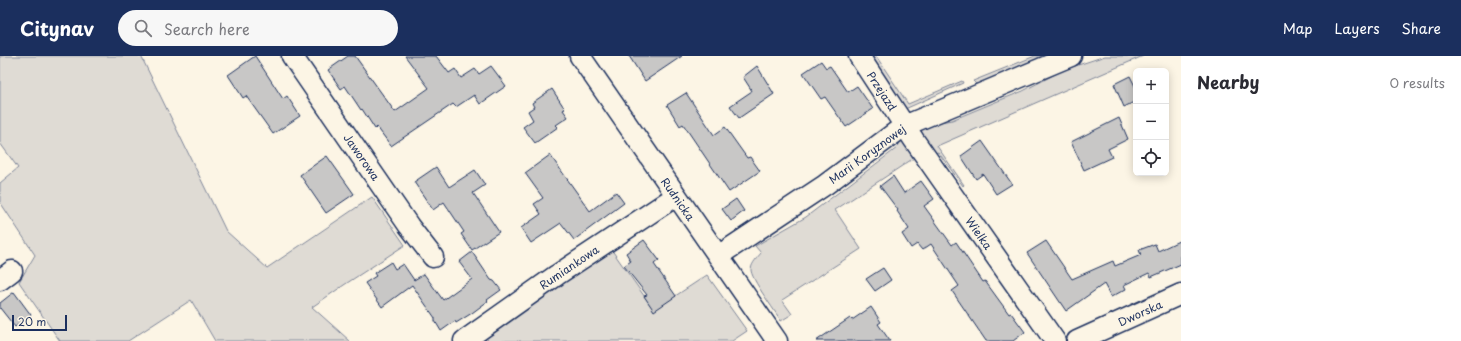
<!DOCTYPE html>
<meta charset="utf-8">
<style>
body{margin:0;font-family:"Playpen Sans",sans-serif;background:#f7f7f7;color:#2b2b33}
.controls{position:absolute;right:12px;top:12px;display:grid;overflow:hidden;border-radius:6px;box-shadow:0 2px 10px #0003}
.controls button{width:36px;height:36px;display:grid;place-items:center;padding:0;border:0;border-bottom:1px solid #e1e1e2;background:#fff;color:#2b2b33;font:20px sans-serif}
.scale{position:absolute;left:12px;bottom:10px;width:55px;box-sizing:border-box;padding-left:4px;border:2px solid #1b2f5e;border-top:0;font-size:11px;line-height:14px;white-space:nowrap;color:#1b2f5e;-webkit-text-stroke:3px #fcf5e5;paint-order:stroke}
.list{margin:0;padding:0;list-style:none}
h2{display:flex;justify-content:space-between;align-items:center;height:52px;margin:0;padding:0 16px;font-size:17px}
h2 small{font-size:13px;font-weight:400;color:#7c7c81}
.icon{flex:none;width:22px;height:22px;fill:none;stroke:currentColor;stroke-width:2;stroke-linecap:round;stroke-linejoin:round}
.map{position:relative;flex:none;width:1181px;height:285px;overflow:hidden}
header{display:flex;align-items:center;gap:24px;box-sizing:border-box;height:56px;padding:0 20px;background:#1b2f5e;color:#fff}
header strong{font-size:19px}
nav{display:flex;gap:22px;margin-inline-start:auto;font-size:14px}
.search{width:280px;height:36px;background:#f7f7f7;display:flex;align-items:center;gap:10px;box-sizing:border-box;padding:0 14px;border-radius:22px;color:#7c7c81;font-size:15px}
main{display:flex}
aside{flex:1;background:#fff}
.map>svg:first-child{display:block}
.green{fill:#dfdbd4;stroke:#7d8599}
.building{fill:#c8c7c6;stroke:#1b2f5e}
.lines{fill:none;stroke-linecap:round;stroke-linejoin:round}
.minor-casing{stroke:#1b2f5e;stroke-width:23}
.minor{stroke:#fcf5e5;stroke-width:20}
.labels{text-anchor:middle;dominant-baseline:central;stroke-width:3;stroke-linejoin:round;paint-order:stroke}
.street-label{font-size:11px;fill:#1b2f5e;stroke:#fcf5e5}
</style>
<header>
<strong>Citynav</strong>
<div class="search"><svg class="icon" aria-label="search" viewBox="0 0 24 24"><circle cx="10" cy="10" r="6"/><path d="M15 15l6 6"/></svg>Search here</div>
<nav><a>Map</a><a>Layers</a><a>Share</a></nav>
</header>
<main>
<div class="map">
<svg width="1181" height="285" viewBox="0 0 1181 285">
<rect width="100%" height="100%" fill="#fcf5e5"/>
<filter id="ink" filterUnits="userSpaceOnUse"><feTurbulence type="fractalNoise" baseFrequency=".025" numOctaves="2"/><feDisplacementMap in="SourceGraphic" scale="8" xChannelSelector="R" yChannelSelector="G"/><feConvolveMatrix kernelMatrix="1 2 1 2 8 2 1 2 1" color-interpolation-filters="sRGB"/></filter>
<g filter="url(#ink)">
<!-- green -->
<path class="green" d="M0,0H141L226,175L267,212L372,141L405,189L344,229L312,251L350,285H215L191,244L128,285H60L19,226L35,199L0,146V127L18,112L0,87Z
M868,0H876L908,48L962,25L963,27L905,53Z
M1035,0H1051L982,29L976,28L973,25Z
M1105,0H1143L937,90L964,129L963,130L938,96L934,98L919,76L922,72L934,67L952,64L993,47L1023,35L1063,14Z
M904,79L914,102L835,154L861,193L782,244L792,258L781,265C776,256 750,222 751,213C752,207 757,202 761,197L755,190L806,161L897,92Z
M611,193L654,254L707,219L747,275L732,285H481Z"/>
<!-- building -->
<path class="building" d="M255,0L283,43L287,40L300,60L273,78L246,40L243,42L228,19Z
M348,0H355L395,56L429,32L405,0H436L449,17L455,13L461,22L475,13L479,18L491,10L506,30L480,48L474,39L456,51L453,48L391,90L377,71L375,73L362,53L361,54L345,30L341,33L328,14Z
M629,0H682L645,25Z
M821,5L826,12L830,10L848,36L857,30L873,53L846,71L825,41L821,43L803,17Z
M757,10L774,38L739,62L730,50L752,35L743,21Z
M1130,20L1136,32V45L1124,51L1114,28Z
M552,33L565,53L563,54L568,61L556,69L558,71L535,87L523,71L533,64L528,55L534,51L532,47Z
M686,37L714,79L725,71L747,102L750,101L760,115L729,136L683,68L680,70L667,49Z
M1119,62L1128,83L1108,93L1112,101L1084,114L1071,86Z
M982,85L1012,128L996,138L983,118L976,123L961,100Z
M550,99L590,155L616,136L624,147L574,184L561,167L531,187L521,172L541,158L534,148L543,142L525,117Z
M327,100L354,138L326,157L300,119Z
M436,111L449,131L475,114L485,129L473,137L499,176L472,194L461,178L464,176L444,146L433,154L414,126Z
M893,120L904,137L921,125L934,143L924,150L952,189L956,186L983,226L985,225L1009,258L1011,257L1025,276L1013,285H986L952,235L959,230L931,188L922,194L917,188L911,192L902,178L909,173L897,155L898,154L880,130Z
M736,143L744,155L731,165L722,153Z
M644,184L659,204L654,208L676,240L654,255L644,240L647,239L624,210L631,205L626,197Z
M1181,184V208L1151,221L1149,217L1124,229L1126,233L1111,241L1104,228L1066,255L1027,197L1046,185L1072,223L1113,205L1115,210L1141,199L1139,194L1155,188L1158,195Z
M472,196L491,224L494,225L501,234L487,244L488,245L472,257L456,267L455,265L441,275L435,265V262L412,229L382,251L365,227L376,220L374,217L391,206L395,213L403,208L414,224L424,218L443,244L472,223L459,206Z
M883,212L891,224L875,235L866,223Z
M14,236L31,259L15,271L0,252V247Z
M871,251L881,266L878,268L890,285H816L850,262L852,264Z"/>
<g class="lines">
<defs>
<path id="minor" d="M292,0L409,170L433,201
M580,0L777,285
M859,0L914,84L1055,285
M718,200L825,129L904,70L1071,0
M0,224L12,215
M464,285L557,219L676,140
M1077,285L1181,238"/>
</defs>
<!-- minor casing -->
<use href="#minor" class="minor-casing"/>
<!-- minor -->
<use href="#minor" class="minor"/>
</g>
</g>
<g class="labels">
<!-- street labels -->
<g class="street-label">
<text transform="translate(882 35) rotate(57)">Przejazd</text>
<text transform="translate(867 98) rotate(-36)">Marii Koryznowej</text>
<text transform="translate(362 101) rotate(55)">Jaworowa</text>
<text transform="translate(678 143) rotate(55)">Rudnicka</text>
<text transform="translate(979 177) rotate(55)">Wielka</text>
<text transform="translate(569 211) rotate(-34)">Rumiankowa</text>
<text transform="translate(1140 257) rotate(-24)">Dworska</text>
</g>
</g>
</svg>
<div class="controls">
<button>+</button>
<button>−</button>
<button><svg class="icon" aria-label="locate" viewBox="0 0 24 24"><circle cx="12" cy="12" r="6"/><path d="M12 2v4M12 18v4M2 12h4M18 12h4"/></svg></button>
</div>
<div class="scale">20 m</div>
</div>
<aside>
<h2>Nearby<small>0 results</small></h2>
<ul class="list">
</ul>
</aside>
</main>
